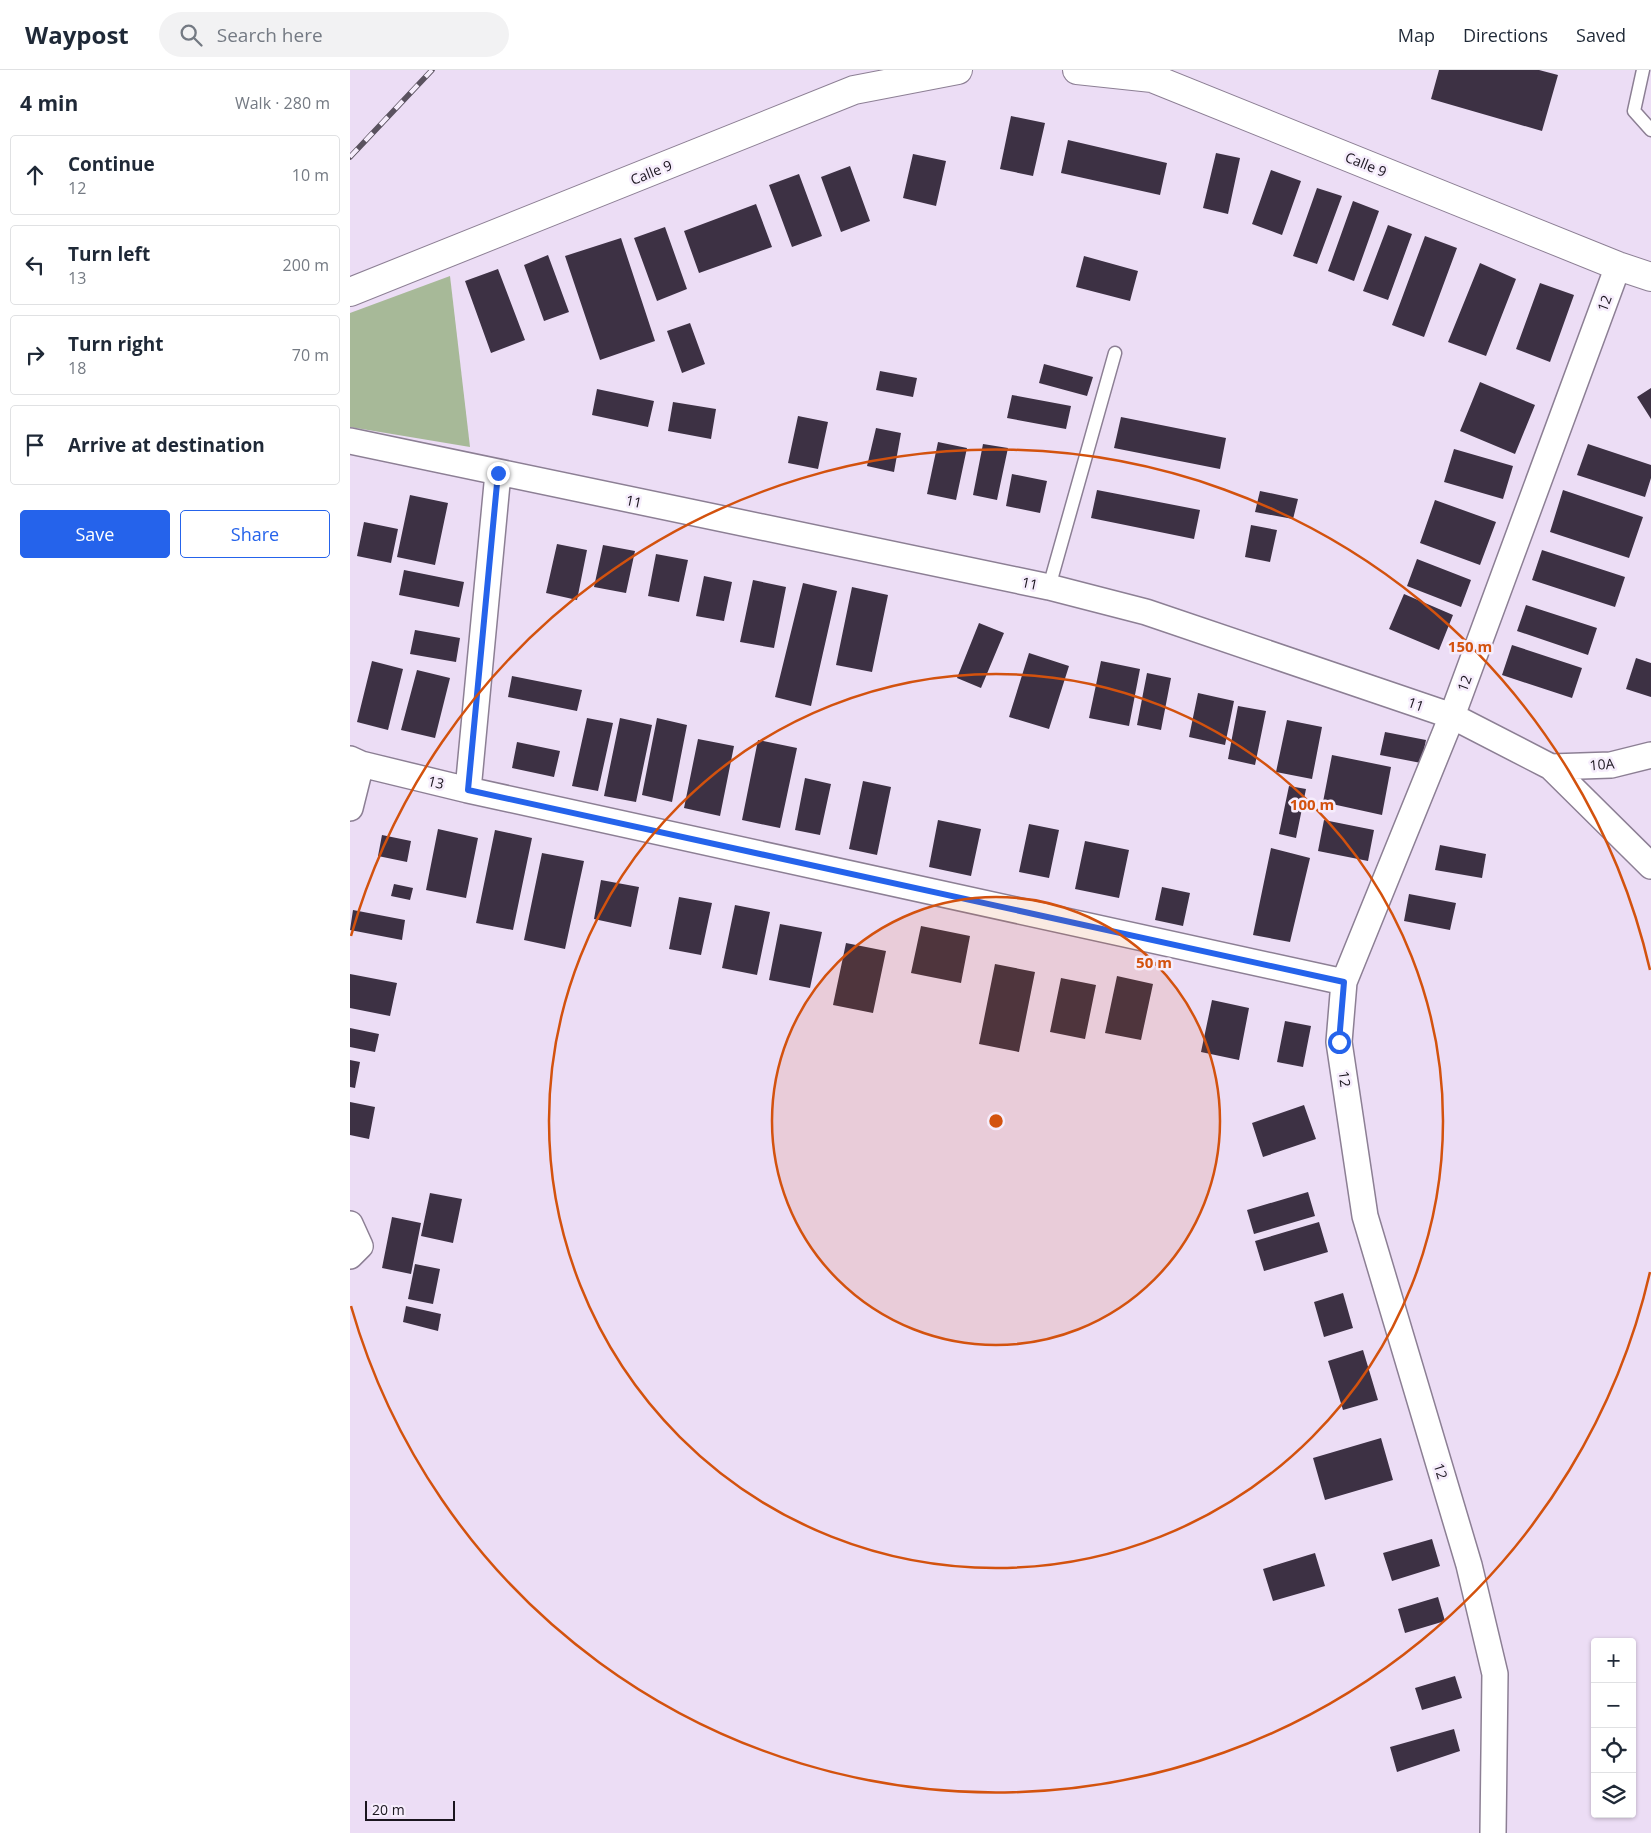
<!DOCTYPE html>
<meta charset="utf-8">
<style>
body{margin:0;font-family:"Open Sans",sans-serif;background:#f2f2f3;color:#1f2937}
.controls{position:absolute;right:15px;bottom:15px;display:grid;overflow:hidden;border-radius:5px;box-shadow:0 1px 4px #0004}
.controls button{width:45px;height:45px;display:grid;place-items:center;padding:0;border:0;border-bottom:1px solid #e0e1e3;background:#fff;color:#1f2937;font:25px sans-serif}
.scale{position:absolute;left:15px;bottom:12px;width:90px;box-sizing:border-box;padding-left:5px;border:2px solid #1a151e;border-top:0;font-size:14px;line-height:18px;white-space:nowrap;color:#1a151e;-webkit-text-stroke:4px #f6edfc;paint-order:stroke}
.stop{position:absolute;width:15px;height:15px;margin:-11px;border:4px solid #2563eb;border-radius:50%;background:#fff}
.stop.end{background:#2563eb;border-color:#fff;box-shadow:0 1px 5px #0008}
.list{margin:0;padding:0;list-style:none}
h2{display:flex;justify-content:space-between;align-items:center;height:65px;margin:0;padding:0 20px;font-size:21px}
h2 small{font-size:16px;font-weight:400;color:#747a83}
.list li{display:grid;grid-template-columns:32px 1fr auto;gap:15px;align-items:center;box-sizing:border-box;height:80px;margin:0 10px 10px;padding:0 10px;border:1px solid #e0e1e3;border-radius:5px}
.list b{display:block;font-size:19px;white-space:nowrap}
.list p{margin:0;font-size:16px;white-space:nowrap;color:#747a83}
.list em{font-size:16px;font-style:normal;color:#747a83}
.actions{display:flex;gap:10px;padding:15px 20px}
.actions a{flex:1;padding:11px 0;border:1px solid #2563eb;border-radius:5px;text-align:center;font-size:18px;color:#2563eb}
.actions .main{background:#2563eb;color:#fff}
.icon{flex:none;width:28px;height:28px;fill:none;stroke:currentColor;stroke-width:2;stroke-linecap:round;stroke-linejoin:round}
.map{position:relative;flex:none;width:1301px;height:1763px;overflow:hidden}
header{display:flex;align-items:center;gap:30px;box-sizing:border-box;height:70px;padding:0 25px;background:#fff;border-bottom:1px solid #e0e1e3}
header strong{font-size:24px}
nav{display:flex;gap:28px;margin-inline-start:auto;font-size:18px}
.search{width:350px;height:45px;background:#f2f2f3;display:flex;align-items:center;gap:12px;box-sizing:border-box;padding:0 18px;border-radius:28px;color:#747a83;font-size:19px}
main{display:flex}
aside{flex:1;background:#fff}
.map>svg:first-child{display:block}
.green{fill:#a7b998}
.building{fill:#3d3144}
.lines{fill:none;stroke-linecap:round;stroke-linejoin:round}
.service-casing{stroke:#8c7f94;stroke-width:15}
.minor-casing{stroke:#8c7f94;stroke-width:28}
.tertiary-casing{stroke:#8c7f94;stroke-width:30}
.service{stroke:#fff;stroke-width:12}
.minor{stroke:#fff;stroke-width:25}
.tertiary{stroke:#fff;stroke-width:28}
.rail-casing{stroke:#5a525f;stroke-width:5.5}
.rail{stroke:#f6edfc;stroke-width:4;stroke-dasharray:11;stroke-linecap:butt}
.route{stroke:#2563eb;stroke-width:6}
.ring{fill:none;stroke:#d3520e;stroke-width:2.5}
.labels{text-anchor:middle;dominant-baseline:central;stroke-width:5;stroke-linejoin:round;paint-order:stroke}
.street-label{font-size:14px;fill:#1a151e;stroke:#f6edfc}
.centre{fill:#d3520e;stroke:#f6edfc;stroke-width:2.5}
.ring-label{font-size:15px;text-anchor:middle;font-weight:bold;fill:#d3520e;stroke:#f6edfc;stroke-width:5;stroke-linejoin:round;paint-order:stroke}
</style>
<header>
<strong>Waypost</strong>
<div class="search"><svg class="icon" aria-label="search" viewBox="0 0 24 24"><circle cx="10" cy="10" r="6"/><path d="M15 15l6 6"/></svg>Search here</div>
<nav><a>Map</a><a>Directions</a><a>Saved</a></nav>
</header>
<main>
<aside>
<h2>4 min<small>Walk · 280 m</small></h2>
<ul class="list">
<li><svg class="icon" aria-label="ahead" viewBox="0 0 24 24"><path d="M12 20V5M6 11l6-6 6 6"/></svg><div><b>Continue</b><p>12</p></div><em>10 m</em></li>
<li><svg class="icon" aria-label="left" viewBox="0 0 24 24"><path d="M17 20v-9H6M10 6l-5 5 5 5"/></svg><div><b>Turn left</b><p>13</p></div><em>200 m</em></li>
<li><svg class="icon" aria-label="right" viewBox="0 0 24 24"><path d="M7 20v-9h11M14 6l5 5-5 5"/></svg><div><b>Turn right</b><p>18</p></div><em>70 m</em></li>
<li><svg class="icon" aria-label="arrive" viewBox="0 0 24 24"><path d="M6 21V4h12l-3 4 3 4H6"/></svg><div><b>Arrive at destination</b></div></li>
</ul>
<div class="actions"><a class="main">Save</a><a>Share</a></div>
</aside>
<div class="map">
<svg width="1301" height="1763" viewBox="0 0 1301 1763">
<rect width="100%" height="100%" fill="#ecddf5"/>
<!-- green -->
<path class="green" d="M100,206L120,377L0,357V243Z"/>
<!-- building -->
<path class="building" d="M1089,0H1189L1208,5L1192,61L1081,29Z
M661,46L695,53L683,106L650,99Z
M718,70L817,93L810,125L711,103Z
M866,83L890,88L878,144L853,138Z
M563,84L596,91L586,136L553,128Z
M500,96L520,151L491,162L471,107Z
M921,100L951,111L932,165L902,154Z
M449,104L472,166L442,177L419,115Z
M967,118L992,126L967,194L943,186Z
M1003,131L1029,141L1004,211L978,201Z
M406,134L422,177L349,203L334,161Z
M1038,155L1062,164L1038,230L1013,221Z
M315,157L337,219L307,231L284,168Z
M1075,166L1107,178L1074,267L1042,255Z
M271,168L305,271L250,290L215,186Z
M198,185L219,242L194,251L174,195Z
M734,186L788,201L780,231L726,217Z
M1130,193L1166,209L1136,286L1098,272Z
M148,199L175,270L141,283L115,211Z
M1190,213L1224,225L1200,292L1166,279Z
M340,253L355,294L332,303L317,261Z
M694,294L743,307L737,326L689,313Z
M530,301L567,308L563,327L526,320Z
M1130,312L1185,335L1165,384L1110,361Z
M1301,318V349L1287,327Z
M247,319L304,331L298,357L242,345Z
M662,325L721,336L716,359L657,348Z
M323,332L366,339L361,369L318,361Z
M448,346L478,352L468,399L438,393Z
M771,347L876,368L870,399L764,378Z
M526,358L551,363L544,402L517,396Z
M588,372L617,378L606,430L577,424Z
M633,374L658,378L647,430L623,425Z
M1238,374L1301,395V408L1295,427L1227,405Z
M1104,379L1163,396L1153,429L1094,412Z
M662,404L697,411L690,443L656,436Z
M747,420L850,440L844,469L741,448Z
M1213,420L1293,447L1279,488L1200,462Z
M910,421L948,429L943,449L905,442Z
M60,425L98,433L85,495L47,487Z
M1085,430L1146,452L1130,495L1070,473Z
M14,452L48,459L41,493L7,486Z
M901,455L927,460L920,492L895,487Z
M207,474L237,480L227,530L196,523Z
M253,475L285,481L276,523L244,517Z
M1192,480L1275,507L1265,537L1182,510Z
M306,484L338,490L329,532L298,526Z
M1067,489L1121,510L1111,537L1057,516Z
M54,500L114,512L109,537L49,525Z
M354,506L382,512L374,551L346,546Z
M403,510L436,517L424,578L390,572Z
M453,513L487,521L461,636L425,627Z
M502,517L538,525L522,602L486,595Z
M1054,524L1103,545L1089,580L1039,559Z
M1176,535L1247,558L1238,585L1167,561Z
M629,553L654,563L631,618L607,608Z
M65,560L110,568L106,592L60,584Z
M1162,575L1232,598L1222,628L1152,605Z
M679,583L719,596L699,659L659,647Z
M1286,588L1301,593V627L1276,619Z
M22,591L53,599L38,660L7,652Z
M751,591L790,599L779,656L739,648Z
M67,600L100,608L85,668L51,660Z
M797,603L821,608L811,660L787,655Z
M162,606L232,620L227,641L158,627Z
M848,623L884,631L875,675L839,667Z
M888,636L916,641L905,695L878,689Z
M237,648L263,653L248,721L222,716Z
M270,648L302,655L286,732L254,726Z
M307,648L337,655L322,732L292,725Z
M937,650L972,657L962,709L926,702Z
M1035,662L1076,670L1071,693L1030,685Z
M348,669L384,676L370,746L334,738Z
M408,670L447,678L430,758L392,750Z
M167,672L210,681L204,707L162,698Z
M982,685L1041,697L1032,745L973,732Z
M455,708L481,714L470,765L445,760Z
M513,711L541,717L527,785L499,779Z
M939,716L956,719L946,768L929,764Z
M588,750L631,759L621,806L579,797Z
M974,750L1024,760L1018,791L968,781Z
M679,754L709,760L699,808L669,802Z
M88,759L128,768L116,828L76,820Z
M145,760L182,768L163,860L126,853Z
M32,765L61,771L57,792L28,786Z
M735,771L779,780L769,828L725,819Z
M1090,775L1136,784L1132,808L1085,800Z
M921,778L960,788L940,872L903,865Z
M192,783L234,791L215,879L174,870Z
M251,810L289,817L281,857L244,849Z
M44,814L63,818L60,830L41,826Z
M812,817L840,823L833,856L805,850Z
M1059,824L1106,833L1100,860L1054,851Z
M329,827L362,833L351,885L319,879Z
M385,835L420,842L407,905L372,898Z
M3,840L55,850L52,870L0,860Z
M430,854L472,862L460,918L419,910Z
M571,856L620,866L611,913L561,903Z
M496,873L536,881L523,943L483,935Z
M645,894L685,902L669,982L629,974Z
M0,904L47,913L40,946L0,938Z
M767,906L803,914L791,970L755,963Z
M711,908L746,915L735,969L700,962Z
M862,930L899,938L889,990L851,982Z
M935,951L961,956L953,997L927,992Z
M0,958L29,964L25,982L0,977Z
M0,990L10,992L5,1018L0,1017Z
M0,1032L25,1037L19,1069L0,1065Z
M954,1035L966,1069L913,1087L902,1053Z
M958,1122L965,1146L904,1164L897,1140Z
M80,1123L112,1129L103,1173L71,1166Z
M42,1147L71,1153L61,1204L32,1198Z
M969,1152L978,1182L914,1201L905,1171Z
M65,1194L90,1199L83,1234L58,1229Z
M993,1223L1003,1258L974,1267L964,1232Z
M56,1236L91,1244L88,1261L53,1252Z
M1013,1280L1028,1330L993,1340L978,1291Z
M1031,1368L1043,1410L975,1430L963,1388Z
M1082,1469L1090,1496L1042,1511L1033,1483Z
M965,1483L975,1516L923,1531L913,1499Z
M1088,1527L1095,1551L1055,1563L1048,1539Z
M1105,1606L1112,1628L1072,1640L1065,1618Z
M1104,1659L1110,1681L1047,1702L1040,1677Z"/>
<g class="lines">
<defs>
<path id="service" d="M1293,0L1284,41L1301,60
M699,517L765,283"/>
<path id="minor" d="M0,371L699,517L796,542L1102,646L1201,697L1301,796
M0,689L11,694L118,720L994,912
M1201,697L1261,695L1301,685
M118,720L148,403
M0,738L11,694
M0,1154L10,1176L0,1186
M1143,1763L1145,1604L1119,1495L1015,1146L989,972L994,912L1102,646L1268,196"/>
<path id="tertiary" d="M727,0L802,8L1268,196L1301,207
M0,222L504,20L608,0"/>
</defs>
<!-- service casing -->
<use href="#service" class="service-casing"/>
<!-- minor casing -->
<use href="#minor" class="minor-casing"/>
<!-- tertiary casing -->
<use href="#tertiary" class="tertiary-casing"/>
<!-- service -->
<use href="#service" class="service"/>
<!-- minor -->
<use href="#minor" class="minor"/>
<!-- tertiary -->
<use href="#tertiary" class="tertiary"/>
<defs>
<path id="rail" d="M0,87L82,0"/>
</defs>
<!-- rail casing -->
<use href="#rail" class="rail-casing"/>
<!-- rail -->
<use href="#rail" class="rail"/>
</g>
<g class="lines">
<!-- route -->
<path class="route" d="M148,403L118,720L994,912L989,972"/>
</g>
<!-- distance rings -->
<circle cx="646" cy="1051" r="224" fill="#d3520e" fill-opacity=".12"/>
<g class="ring">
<circle cx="646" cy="1051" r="224"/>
<circle cx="646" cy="1051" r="447"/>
<path d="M1300 1202A671 671 0 0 1 1 1236M1 866A671 671 0 0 1 1300 900"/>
</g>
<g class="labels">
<!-- street labels -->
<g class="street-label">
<text transform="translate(1016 94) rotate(22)">Calle 9</text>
<text transform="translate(301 102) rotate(-22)">Calle 9</text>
<text transform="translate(1254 233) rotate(-70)">12</text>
<text transform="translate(284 431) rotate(12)">11</text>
<text transform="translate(680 513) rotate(12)">11</text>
<text transform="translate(1114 613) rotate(-70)">12</text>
<text transform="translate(1066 634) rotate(19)">11</text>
<text transform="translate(1252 694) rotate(-5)">10A</text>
<text transform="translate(86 712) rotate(14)">13</text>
<text transform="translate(995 1009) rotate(82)">12</text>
<text transform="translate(1091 1401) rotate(73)">12</text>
</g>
</g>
<circle cx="646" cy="1051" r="8" class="centre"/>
<g class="ring-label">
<text x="1120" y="582">150 m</text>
<text x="962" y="740">100 m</text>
<text x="804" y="898">50 m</text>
</g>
</svg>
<div class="controls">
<button>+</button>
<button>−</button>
<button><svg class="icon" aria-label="locate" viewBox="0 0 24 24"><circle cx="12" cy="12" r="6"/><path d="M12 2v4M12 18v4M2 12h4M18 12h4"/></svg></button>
<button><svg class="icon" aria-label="layers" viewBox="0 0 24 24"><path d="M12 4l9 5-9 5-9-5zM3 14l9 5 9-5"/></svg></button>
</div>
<div class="scale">20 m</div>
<div class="stop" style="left:989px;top:972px"></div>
<div class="stop end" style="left:148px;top:403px"></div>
</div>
</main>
